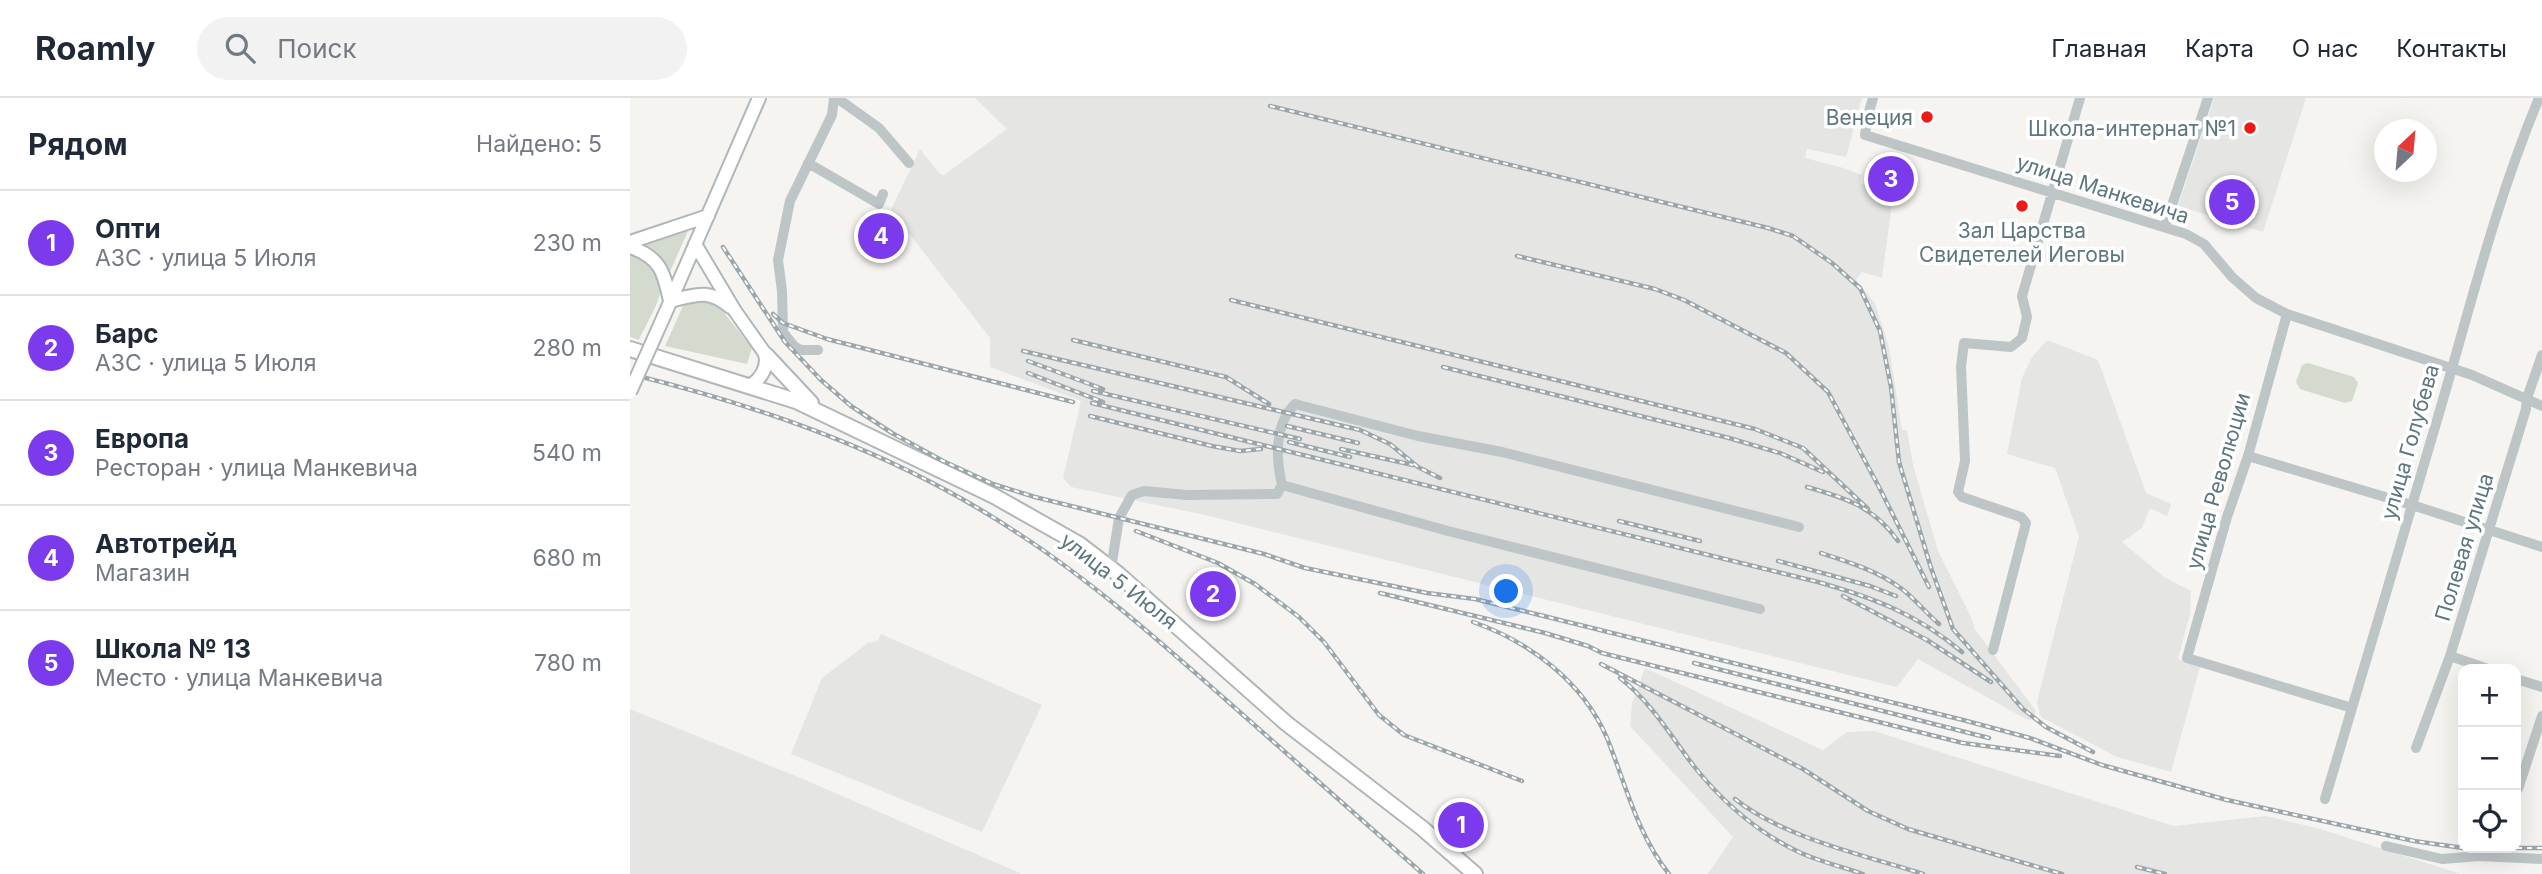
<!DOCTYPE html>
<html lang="ru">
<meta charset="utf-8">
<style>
body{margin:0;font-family:Inter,sans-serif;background:#f2f2f3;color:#1f2937}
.controls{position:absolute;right:21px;bottom:21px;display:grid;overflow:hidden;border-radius:14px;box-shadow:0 7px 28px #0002}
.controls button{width:63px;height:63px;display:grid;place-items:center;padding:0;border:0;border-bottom:2px solid #e0e1e3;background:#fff;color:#1f2937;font:35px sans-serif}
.compass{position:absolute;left:1744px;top:21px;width:63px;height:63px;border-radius:50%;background:#fff;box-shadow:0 7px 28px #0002;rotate:26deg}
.you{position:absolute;left:877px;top:494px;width:24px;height:24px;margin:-18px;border:5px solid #fff;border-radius:50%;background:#1a73e8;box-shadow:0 0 0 10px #1a73e833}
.badge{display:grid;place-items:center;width:46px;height:46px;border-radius:50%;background:#7c3aed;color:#fff;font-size:23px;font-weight:700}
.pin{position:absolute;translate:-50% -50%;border:4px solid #fff;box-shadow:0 2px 7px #0006}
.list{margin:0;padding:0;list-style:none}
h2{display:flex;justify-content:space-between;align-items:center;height:91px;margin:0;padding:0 28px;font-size:30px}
h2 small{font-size:23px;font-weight:400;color:#747a83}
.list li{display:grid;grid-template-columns:46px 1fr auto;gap:21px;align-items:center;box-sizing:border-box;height:105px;padding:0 28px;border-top:2px solid #e0e1e3}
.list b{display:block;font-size:26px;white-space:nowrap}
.list p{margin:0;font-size:23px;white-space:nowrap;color:#747a83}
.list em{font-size:23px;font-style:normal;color:#747a83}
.icon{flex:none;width:38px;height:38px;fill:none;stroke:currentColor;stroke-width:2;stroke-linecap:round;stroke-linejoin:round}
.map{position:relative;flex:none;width:1912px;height:776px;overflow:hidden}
header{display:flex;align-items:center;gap:42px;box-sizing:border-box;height:98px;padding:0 35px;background:#fff;border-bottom:2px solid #e0e1e3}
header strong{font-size:33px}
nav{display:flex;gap:38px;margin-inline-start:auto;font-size:24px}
.search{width:490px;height:63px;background:#f2f2f3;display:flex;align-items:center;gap:18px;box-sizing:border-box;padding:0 24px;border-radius:38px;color:#747a83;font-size:26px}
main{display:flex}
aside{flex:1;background:#fff}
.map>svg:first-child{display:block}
.built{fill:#e5e5e4}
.green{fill:#d5dacf}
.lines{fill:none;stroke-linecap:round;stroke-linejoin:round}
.major-casing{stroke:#afb7b9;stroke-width:16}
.highway-casing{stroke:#b1b7b9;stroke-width:18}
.minor{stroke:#bec5c7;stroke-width:10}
.major{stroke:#fff;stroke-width:12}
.highway{stroke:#fff;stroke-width:14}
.rail-casing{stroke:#9ba6aa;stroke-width:4.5}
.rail{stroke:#fff;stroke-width:2;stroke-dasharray:5;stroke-linecap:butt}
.major-bridge-casing{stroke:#afb7b9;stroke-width:16;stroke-linecap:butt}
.major-bridge{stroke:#fff;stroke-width:12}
.poi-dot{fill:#ef1a16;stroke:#fff;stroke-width:2.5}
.labels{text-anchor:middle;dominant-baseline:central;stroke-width:7;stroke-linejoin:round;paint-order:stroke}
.poi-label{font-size:21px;fill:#5d777e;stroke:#fff;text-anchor:end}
.street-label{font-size:21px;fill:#5d777e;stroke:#fff}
</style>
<header>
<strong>Roamly</strong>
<div class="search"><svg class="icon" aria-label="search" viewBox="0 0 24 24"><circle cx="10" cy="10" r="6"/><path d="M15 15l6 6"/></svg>Поиск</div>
<nav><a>Главная</a><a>Карта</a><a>О нас</a><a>Контакты</a></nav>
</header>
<main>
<aside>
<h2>Рядом<small>Найдено: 5</small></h2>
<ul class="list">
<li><span class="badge">1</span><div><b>Опти</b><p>АЗС · улица 5 Июля</p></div><em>230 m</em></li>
<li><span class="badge">2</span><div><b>Барс</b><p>АЗС · улица 5 Июля</p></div><em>280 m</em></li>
<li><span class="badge">3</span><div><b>Европа</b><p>Ресторан · улица Манкевича</p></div><em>540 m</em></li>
<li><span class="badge">4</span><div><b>Автотрейд</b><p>Магазин</p></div><em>680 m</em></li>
<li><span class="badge">5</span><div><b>Школа № 13</b><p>Место · улица Манкевича</p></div><em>780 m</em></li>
</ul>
</aside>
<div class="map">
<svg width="1912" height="776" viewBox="0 0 1912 776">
<rect width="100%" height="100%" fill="#f5f4f0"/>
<!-- built -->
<path class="built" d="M345,0H1232L1216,59L1177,51L1175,60L1210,69L1232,77L1230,85L1263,98L1252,180L1232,174L1226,182L1245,205L1259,249L1272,332H1277L1283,367L1308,453L1342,521L1344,530L1406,613L1400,623L1288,561L1267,589L584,419L441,389L433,380L451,303L360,269V240L261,112L290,51L310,76L314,77L377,31Z
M1584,0H1676L1633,134L1548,108Z
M1417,242L1468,262L1516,395L1541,406L1537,418L1520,410L1512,430L1492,444L1534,479L1561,493L1560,516L1548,561L1570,569L1541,674L1487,659L1411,619L1407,604L1449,438L1425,370L1377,356L1392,280L1402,259Z
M251,536L412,607L352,734L161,656L192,580L238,545L248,543Z
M1015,570L1193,652L1217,634L1244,633L1544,728L1636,718L1687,730L1831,776H1078L1103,739L1000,628L1002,605Z
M0,611L173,681L392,776H0Z"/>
<!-- green -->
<path class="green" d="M58,133L39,176C32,160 27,153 10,147Z
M0,156C15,161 31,176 30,194C29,206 14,230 9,242L0,239Z
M72,201L87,206L122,250L117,266L35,248L53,208Z
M1678,265L1724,279L1728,285L1722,303L1715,305L1670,291L1666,284L1672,267Z"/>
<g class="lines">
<defs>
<path id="major" d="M0,144L78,118
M65,146L105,213L136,257C137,270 132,280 121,287
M0,149C30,159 34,174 40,203
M40,203C66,197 78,190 100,209
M34,218L129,0"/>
<path id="highway" d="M0,251L166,303L364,398L449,446L488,476L656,625L792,730L845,776
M136,257L181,305"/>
</defs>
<!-- major casing -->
<use href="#major" class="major-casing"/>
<!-- highway casing -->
<use href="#highway" class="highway-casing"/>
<!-- minor -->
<path class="minor" d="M207,0L249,30L279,65
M1243,0L1238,17L1235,37L1556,136L1574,146L1602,179L1626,200L1657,216L1842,277L1912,308
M178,65L249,106L253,96
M1535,128L1578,0
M1657,216L1618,358L1597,419L1557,560L1722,610
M188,252H172L165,249L153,234L152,193L148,162L160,103L202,17L204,0
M1618,358L1782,407L1912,449
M652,387C646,361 644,326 665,306L788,338L872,354L1169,429
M481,471L489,420L502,397L514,393L557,397L647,396L652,387L818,433L1130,511
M1363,552L1396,425L1391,419L1332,399L1328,394L1335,363L1331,268L1334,245L1381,249L1392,240L1397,219L1392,198L1450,0
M1820,558L1858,571
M1886,581L1912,589
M1786,650L1820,558L1896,311L1897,300L1912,257
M1888,691L1912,618
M1695,701C1730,581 1767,460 1802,339C1837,223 1862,113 1909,0
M1756,748L1812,761L1849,758L1912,761"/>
<!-- major -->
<use href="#major" class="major"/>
<!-- highway -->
<use href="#highway" class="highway"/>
<defs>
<path id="rail" d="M640,8L1138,130L1163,138L1202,165L1230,190L1250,233L1261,289L1269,364L1301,470L1323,531L1393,611L1416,629L1463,654
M93,149L155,244L191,282L221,308L262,335L313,363L363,386L405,399L634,456L675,470L797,495L845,501L1333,622L1400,640L1472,667L1597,702L1784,743L1833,750
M887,158L1025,191L1054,202L1156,255L1198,294L1249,389L1299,489
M601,202L1125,331L1173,350L1238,411
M143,216L153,225L197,241L443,304
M443,242L596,279L639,306
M393,253L730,332L760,346L788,369L810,380
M398,263L473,291
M813,269L1099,340L1150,355L1193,374
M398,275L473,304
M0,276C137,310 271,357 389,436C463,484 529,543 595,601C661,659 727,718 793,776
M463,293L670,341
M462,305L1188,484C1244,500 1287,516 1332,554
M460,318L582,348L610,353L631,351
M657,328L728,345
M659,344L720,359
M711,351L783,367
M1177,389C1216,400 1244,409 1268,443
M989,423L1070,443
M506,433L588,465L625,486L669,519L694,544L749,617L774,637L892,683
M1191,455C1219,464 1248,473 1272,491C1285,501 1296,515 1309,526
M1148,463L1240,488L1266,498
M750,495L915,535L958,548L972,555L1333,645L1430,658
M1213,498L1297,542L1361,584
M843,524C900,544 953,584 977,640C996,687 1007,736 1039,776
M1064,565L1359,640
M971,566L1173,671L1238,713L1278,731L1432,776
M990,580C1020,603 1041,638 1063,667C1093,705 1128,735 1171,755C1191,764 1213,769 1233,776
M1105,701C1154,740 1234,757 1293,776
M1837,750H1912
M1507,769L1535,776"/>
</defs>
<!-- rail casing -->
<use href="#rail" class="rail-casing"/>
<!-- rail -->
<use href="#rail" class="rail"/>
<defs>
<path id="major-bridge" d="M0,294L34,218"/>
</defs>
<!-- major-bridge casing -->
<use href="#major-bridge" class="major-bridge-casing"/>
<!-- major-bridge -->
<use href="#major-bridge" class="major-bridge"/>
</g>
<!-- markers -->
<g class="poi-dot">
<circle cx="1297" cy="19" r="7"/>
<circle cx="1620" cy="30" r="7"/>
<circle cx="1392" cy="108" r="7"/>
</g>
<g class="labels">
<!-- poi labels -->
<g class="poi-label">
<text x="1283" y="19">Венеция</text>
<text x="1606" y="30">Школа-интернат №1</text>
<text x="1392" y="132" text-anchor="middle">Зал Царства<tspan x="1392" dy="24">Свидетелей Иеговы</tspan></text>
</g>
<!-- street labels -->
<g class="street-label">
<text transform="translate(1473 91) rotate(18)">улица Манкевича</text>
<text transform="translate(1780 344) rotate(-74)">улица Голубева</text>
<text transform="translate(1588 383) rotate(-74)">улица Революции</text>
<text transform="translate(1834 449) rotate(-73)">Полевая улица</text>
<text transform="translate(489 483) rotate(38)">улица 5 Июля</text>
</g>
</g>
</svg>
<div class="controls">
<button>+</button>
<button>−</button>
<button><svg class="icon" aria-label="locate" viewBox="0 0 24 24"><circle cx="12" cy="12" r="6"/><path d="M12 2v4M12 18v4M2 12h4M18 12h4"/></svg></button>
</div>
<svg class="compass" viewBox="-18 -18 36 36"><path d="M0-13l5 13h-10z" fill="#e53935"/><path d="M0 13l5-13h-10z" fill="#747a83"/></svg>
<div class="you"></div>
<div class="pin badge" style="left:831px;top:727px">1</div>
<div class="pin badge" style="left:583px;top:496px">2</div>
<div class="pin badge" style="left:1261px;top:81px">3</div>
<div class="pin badge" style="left:251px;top:138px">4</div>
<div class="pin badge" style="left:1602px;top:104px">5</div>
</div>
</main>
